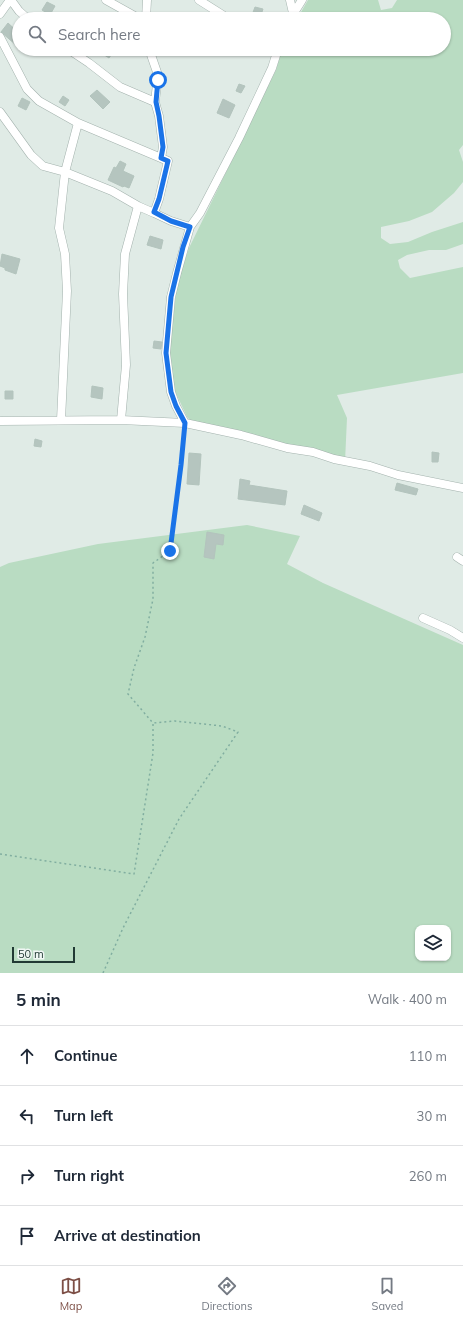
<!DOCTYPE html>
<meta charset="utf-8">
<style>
body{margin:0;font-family:Mulish,sans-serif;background:#f2f2f3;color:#1f2937}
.controls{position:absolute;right:12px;bottom:12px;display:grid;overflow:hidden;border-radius:8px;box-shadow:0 1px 3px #0004}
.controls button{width:36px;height:36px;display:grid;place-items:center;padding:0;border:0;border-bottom:1px solid #e0e1e3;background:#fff;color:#1f2937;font:20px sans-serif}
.scale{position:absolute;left:12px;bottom:10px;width:63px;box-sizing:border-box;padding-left:4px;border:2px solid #213a34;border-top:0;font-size:11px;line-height:14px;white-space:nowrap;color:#213a34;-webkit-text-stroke:3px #f0f7f4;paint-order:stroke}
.stop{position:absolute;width:12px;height:12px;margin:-9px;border:3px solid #1a73e8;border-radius:50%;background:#fff}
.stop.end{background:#1a73e8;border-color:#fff;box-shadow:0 1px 4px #0008}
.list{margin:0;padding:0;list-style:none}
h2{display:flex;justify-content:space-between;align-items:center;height:52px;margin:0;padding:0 16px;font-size:17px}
h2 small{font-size:13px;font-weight:400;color:#747a83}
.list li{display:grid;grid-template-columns:26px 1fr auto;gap:12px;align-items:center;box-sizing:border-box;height:60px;padding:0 16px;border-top:1px solid #e0e1e3}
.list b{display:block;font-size:15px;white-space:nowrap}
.list em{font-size:13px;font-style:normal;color:#747a83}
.icon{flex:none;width:22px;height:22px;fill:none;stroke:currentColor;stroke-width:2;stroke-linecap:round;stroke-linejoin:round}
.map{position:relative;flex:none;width:463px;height:973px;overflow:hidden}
.search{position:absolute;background:#fff;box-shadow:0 1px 3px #0004;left:12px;right:12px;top:12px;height:44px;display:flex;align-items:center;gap:10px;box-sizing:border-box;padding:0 14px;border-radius:22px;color:#747a83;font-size:15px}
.sheet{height:292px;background:#fff}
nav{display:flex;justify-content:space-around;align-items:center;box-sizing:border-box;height:56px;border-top:1px solid #e0e1e3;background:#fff;font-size:11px;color:#747a83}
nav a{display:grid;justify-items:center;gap:2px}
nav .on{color:#7d4f46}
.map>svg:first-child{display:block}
.green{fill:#b9dcc2;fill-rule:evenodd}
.building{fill:#b5c5bf;stroke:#b3c4bd}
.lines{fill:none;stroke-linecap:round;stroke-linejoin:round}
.street-casing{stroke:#a3b2ad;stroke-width:9}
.path{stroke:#81aea0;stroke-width:1.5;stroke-dasharray:2 3;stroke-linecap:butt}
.street{stroke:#fff;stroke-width:8}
.route{stroke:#1a73e8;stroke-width:5}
</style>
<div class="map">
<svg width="463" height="973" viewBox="0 0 463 973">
<rect width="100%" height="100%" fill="#e0ebe6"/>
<!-- green -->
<path class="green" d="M308,0H378L381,10L392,8L397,0H463V145L459,150L463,162V182L454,193L432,212L409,221L381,227V238L390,244L408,242L432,232L463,222V244L446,250H429L407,255L398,260L400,268L410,278L463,267V373L337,395L347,418L345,462L198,428L187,417L175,391L169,353L177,285L189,248L276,70L282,49H444V19H297Z
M247,525L300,536L287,564L323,583L463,645V973H0V567L9,563L98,544ZM418,928H448V958H418Z"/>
<!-- building -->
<path class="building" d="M47,2L55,6L50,15L42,10Z
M255,7L263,9L260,18L252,15Z
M8,23L19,33V41L16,45L1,32Z
M95,49H115L109,58Z
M239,84L245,86L241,93L236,91Z
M97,90L110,102L103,109L90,96Z
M63,96L69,100L65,106L59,102Z
M22,98L30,102L26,110L18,106Z
M223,99L235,105L229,118L217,113Z
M120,161L126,164L123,171L134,176L129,188L124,186L123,187L108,180L114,167L116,168Z
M150,236L163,240L161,249L147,245Z
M2,254L20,259L16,274L5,270V268L0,266Z
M154,341L162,342L161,349L153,348Z
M92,386L103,388L102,399L91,397Z
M5,391H13V399H5Z
M35,439L42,441L41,447L34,446Z
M432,452L439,453L438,462H432Z
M189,453L201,454L199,485L187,484Z
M240,479L250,481L249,485L287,491L285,505L238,499Z
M397,483L418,489L416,495L395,490Z
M304,505L322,513L319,521L301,514Z
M207,532L224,535L223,545L216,544L214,559L204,557Z"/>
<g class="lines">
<defs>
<path id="street" d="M11,0L19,11L28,19
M106,0L140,19
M199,0L229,19
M290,0L293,13
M0,14L10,0
M146,19L147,0
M290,19L302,0
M0,37L27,89L39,101L78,123L65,172L59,228L65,254L67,291L61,420
M68,49L89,63L120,87L155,102
M149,49L158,75L155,102L159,116L163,147L161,158L168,161L159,199L154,213L171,221L190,227
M0,112L31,155L43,166L65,172L112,191L138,206L125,254L123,294L126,365L121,420
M78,123L161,158
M138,206L154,213
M0,421L121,420L185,423L241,435L287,448L313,452L334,459L370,466L398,475L463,488
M185,423L176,406L171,392L166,353L171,297L177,273L190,227L200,213L239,138L272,68L278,49
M457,557L463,561
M423,618L450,630L463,638"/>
</defs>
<!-- street casing -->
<use href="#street" class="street-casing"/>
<!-- path -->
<path class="path" d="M0,854L134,874L153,753V723L128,694L134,668L145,637L153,599V563L170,551L181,465L184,431
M103,973L123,928L179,819L238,732L222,726L175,721L153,723"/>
<!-- street -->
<use href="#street" class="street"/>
</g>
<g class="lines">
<!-- route -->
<path class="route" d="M158,80L156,102L159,116L163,147L161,158L168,161L159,199L154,212L171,221L190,227L183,247L171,297L166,353L171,392L176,406L185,423L181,465L170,551"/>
</g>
</svg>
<div class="controls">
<button><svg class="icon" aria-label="layers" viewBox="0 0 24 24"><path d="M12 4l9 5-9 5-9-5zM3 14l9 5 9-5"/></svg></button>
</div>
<div class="scale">50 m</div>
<div class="stop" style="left:158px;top:80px"></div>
<div class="stop end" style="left:170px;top:551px"></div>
<div class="search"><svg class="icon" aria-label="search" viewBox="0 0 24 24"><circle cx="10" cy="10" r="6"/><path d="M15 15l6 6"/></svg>Search here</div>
</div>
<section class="sheet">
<h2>5 min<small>Walk · 400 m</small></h2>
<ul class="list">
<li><svg class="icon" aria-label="ahead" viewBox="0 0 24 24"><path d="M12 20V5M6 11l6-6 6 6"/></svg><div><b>Continue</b></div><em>110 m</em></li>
<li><svg class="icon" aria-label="left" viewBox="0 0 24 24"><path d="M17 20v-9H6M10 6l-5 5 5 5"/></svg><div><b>Turn left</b></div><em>30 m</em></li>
<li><svg class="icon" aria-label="right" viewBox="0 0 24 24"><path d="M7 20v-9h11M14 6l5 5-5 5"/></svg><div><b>Turn right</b></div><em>260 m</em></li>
<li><svg class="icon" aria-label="arrive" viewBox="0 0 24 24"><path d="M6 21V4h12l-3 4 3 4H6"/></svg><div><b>Arrive at destination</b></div></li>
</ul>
</section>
<nav>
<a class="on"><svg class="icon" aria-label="map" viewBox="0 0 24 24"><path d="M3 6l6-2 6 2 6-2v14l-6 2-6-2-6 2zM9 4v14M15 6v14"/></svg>Map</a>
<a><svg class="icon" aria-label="directions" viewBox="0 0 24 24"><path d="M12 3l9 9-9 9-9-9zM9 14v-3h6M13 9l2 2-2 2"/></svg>Directions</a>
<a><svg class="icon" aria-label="saved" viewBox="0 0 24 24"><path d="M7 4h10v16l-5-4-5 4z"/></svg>Saved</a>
</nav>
